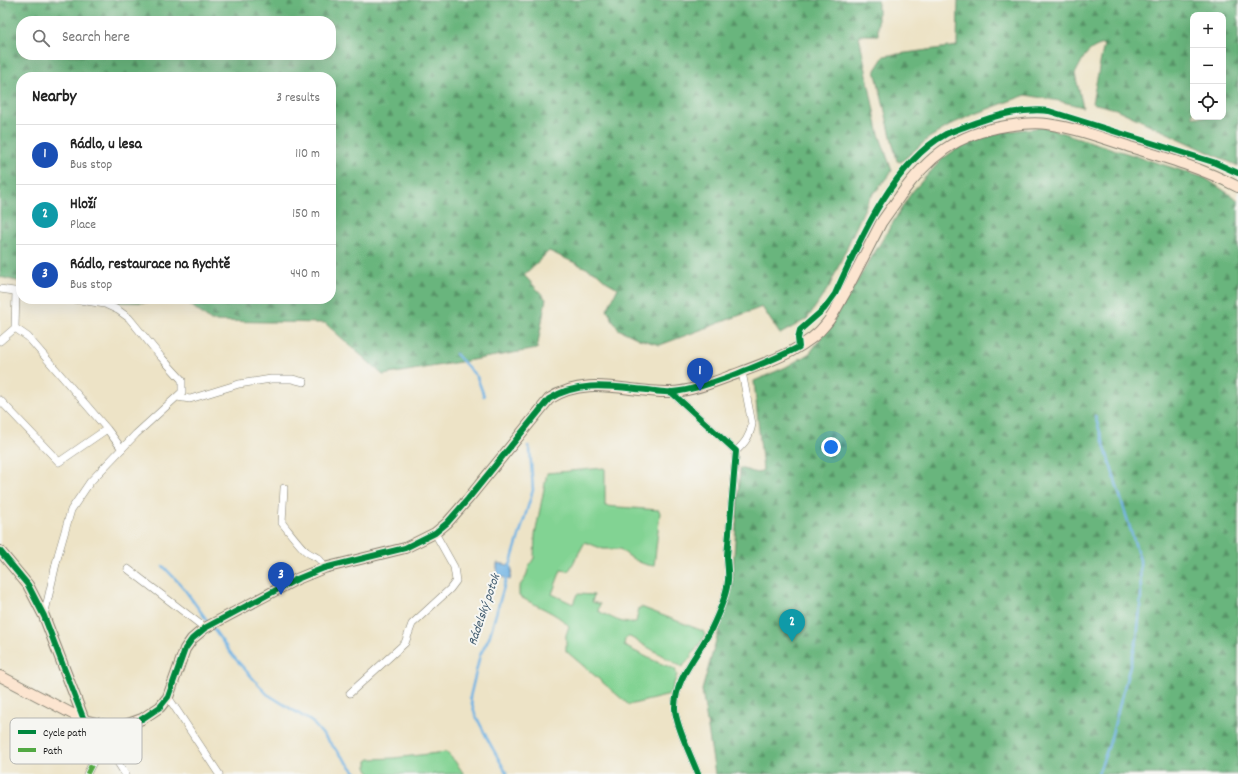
<!DOCTYPE html>
<meta charset="utf-8">
<style>
body{margin:0;font-family:Dekko,sans-serif;background:#f6f6f6;color:#222}
.controls{position:absolute;right:12px;top:12px;display:grid;overflow:hidden;border-radius:8px;box-shadow:0 4px 16px #0002}
.controls button{width:36px;height:36px;display:grid;place-items:center;padding:0;border:0;border-bottom:1px solid #e0e0e0;background:#fff;color:#222;font:20px sans-serif}
.you{position:absolute;left:831px;top:447px;width:14px;height:14px;margin:-10px;border:3px solid #fff;border-radius:50%;background:#1a73e8;box-shadow:0 0 0 6px #1a73e833}
.badge{display:grid;place-items:center;width:26px;height:26px;border-radius:50%;background:#c8321e;color:#fff;font-size:13px;font-weight:700}
.pin{position:absolute;translate:-50% -33px;filter:drop-shadow(0 1px 2px #0008)}
.pin::after{content:'';position:absolute;top:21px;width:14px;height:12px;background:inherit;clip-path:polygon(0 0,100% 0,50% 100%)}
.list{margin:0;padding:0;list-style:none}
h2{display:flex;justify-content:space-between;align-items:center;height:52px;margin:0;padding:0 16px;font-size:17px}
h2 small{font-size:13px;font-weight:400;color:#767676}
.list li{display:grid;grid-template-columns:26px 1fr auto;gap:12px;align-items:center;box-sizing:border-box;height:60px;padding:0 16px;border-top:1px solid #e0e0e0}
.list b{display:block;font-size:15px;white-space:nowrap}
.list p{margin:0;font-size:13px;white-space:nowrap;color:#767676}
.list em{font-size:13px;font-style:normal;color:#767676}
.icon{flex:none;width:22px;height:22px;fill:none;stroke:currentColor;stroke-width:2;stroke-linecap:round;stroke-linejoin:round}
.map{position:relative;flex:none;width:1238px;height:774px;overflow:hidden}
.search{position:absolute;background:#fff;box-shadow:0 4px 16px #0002;left:16px;top:16px;width:320px;height:44px;display:flex;align-items:center;gap:10px;box-sizing:border-box;padding:0 14px;border-radius:16px;color:#767676;font-size:15px}
.panel{position:absolute;background:#fff;box-shadow:0 4px 16px #0002;left:16px;top:72px;width:320px;height:232px;border-radius:16px}
.map>svg:first-child{display:block}
.green{fill:#82d393;stroke:#4f7858}
.forest{fill:url(#forest-firs);stroke:#42684c;fill-rule:evenodd}
.water{fill:#6eb2e4;stroke:#456780}
.lines{fill:none;stroke-linecap:round;stroke-linejoin:round}
.stream{stroke:#6eb2e4;stroke-width:2.5}
.street-casing{stroke:#848071;stroke-width:8}
.secondary-casing{stroke:#848071;stroke-width:12}
.street{stroke:#fff;stroke-width:7}
.secondary{stroke:#fce5d0;stroke-width:10}
.quiet{stroke:#52a943;stroke-width:5;stroke-dasharray:10 5;stroke-linecap:butt}
.cycleway-casing{stroke:#f6f6f2;stroke-width:8}
.cycleway{stroke:#00873e;stroke-width:6}
.labels{text-anchor:middle;dominant-baseline:central;stroke-width:4;stroke-linejoin:round;paint-order:stroke}
.water-label{font-size:13px;font-style:italic;fill:#3d586c;stroke:#f6f6f2}
.key{fill:#f6f6f2;stroke:#b5b5b2;stroke-width:1}
.key-label{font-size:11px;fill:#1c1c1c}
</style>
<div class="map">
<svg width="1238" height="774" viewBox="0 0 1238 774">
<defs>
<pattern id="forest-firs" width="22" height="20" patternUnits="userSpaceOnUse"><rect width="22" height="20" fill="#69b57d"/><path d="M5 1l3.5 6h-7zM16 11l3.5 6h-7z" fill="#569266"/></pattern>
</defs>
<rect width="100%" height="100%" fill="#f6f6f2"/>
<filter id="ink" filterUnits="userSpaceOnUse"><feTurbulence type="fractalNoise" baseFrequency=".025" numOctaves="2"/><feDisplacementMap in="SourceGraphic" scale="8" xChannelSelector="R" yChannelSelector="G"/><feConvolveMatrix kernelMatrix="1 2 1 2 8 2 1 2 1" color-interpolation-filters="sRGB"/></filter>
<filter id="wash" filterUnits="userSpaceOnUse"><feTurbulence type="fractalNoise" baseFrequency=".012" numOctaves="4" result="noise"/><feDisplacementMap in="SourceGraphic" scale="16" xChannelSelector="R" yChannelSelector="G"/><feGaussianBlur stdDeviation="0.9" result="paint"/><feColorMatrix in="noise" values="0 0 0 0 0 0 0 0 0 0 0 0 0 0 0 0 0 1.4 0 .05"/><feComposite in="paint" operator="in"/></filter>
<g filter="url(#wash)">
<rect width="100%" height="100%" fill="#ede3c6"/>
<!-- green -->
<path class="green" d="M604,468L605,469V506L659,510L660,513L654,566C641,565 629,557 620,549H603L585,542L570,569L568,571L561,570L552,594L573,604L577,594L594,595L592,602L600,604L598,611C609,616 624,626 636,622L639,608L641,607L703,631L705,636L687,662L682,667L630,637H628L625,639L624,646L657,662L675,669L677,675L670,695L629,705L566,651V635L569,626C556,612 535,606 519,596V587L526,577L529,566L534,558L535,535L547,473Z
M446,752L454,760L464,774H370L367,767V761L370,759L394,758Z"/>
<!-- forest -->
<path class="forest" d="M0,0H878V35H859L878,131L892,171L868,201L829,287L807,319L780,334L762,307L660,345L639,339L618,329L607,310L618,288L607,282L597,273L549,251L524,275L546,299L537,349L383,375L325,323L211,321L188,303L119,302L107,299H331V77H21V282L0,277ZM21,21H331V55H21Z
M958,0H1238V166L1116,109L1092,103L1104,44C1085,49 1084,58 1075,74L1083,107L1059,101L1026,95L977,113L954,123L929,138L901,162L897,161L875,70L884,56L957,46ZM1193,15H1223V117H1193Z
M1044,127L1205,178L1238,200V774H715L702,690L732,584L740,468L757,473L763,470L754,381L786,367L810,353L834,319L911,193L942,159L964,144L1002,132Z"/>
<!-- water -->
<path class="water" d="M497,563L509,565L512,569L510,580L497,575Z"/>
<g class="lines">
<!-- stream -->
<path class="stream" d="M456,354L477,377L484,396
M1095,416L1140,560L1141,597L1137,639L1109,745L1098,774
M163,566L182,586L209,623
M509,569L533,490L530,450L528,446
M507,576L489,638L480,655L470,697L475,714L488,740L507,774
M212,627L232,655L267,694L312,722L357,774"/>
</g>
</g>
<g filter="url(#ink)">
<g class="lines">
<defs>
<path id="street" d="M0,289L21,292
M15,328L28,337L107,429L122,449
M0,341L15,328L16,291
M671,392L736,451
M177,397L190,399L239,384L271,379H292L304,382
M0,400L59,462L107,429
M284,488L282,523C288,530 301,548 307,552C316,558 320,556 324,568
M128,569L205,628
M44,616L58,555L71,510L90,482L136,434L182,392V380L161,357L129,318L118,310L105,304L73,299
M350,693L405,643L412,624L450,589L456,581L454,567L435,533
M168,697L219,774
M84,721L112,753L125,774
M87,774L103,742
M698,774C692,758 675,724 675,708C675,675 702,652 714,623C720,610 727,594 728,580C729,572 727,564 727,556L736,451C745,443 750,436 752,424L742,372"/>
<path id="secondary" d="M0,551L28,585L44,616L84,720
M0,676L84,720L117,728L142,719L160,707L168,697L185,649L192,639L205,628L297,579L324,568L405,548L435,533L447,523L468,499L549,399C587,374 628,393 670,392C690,392 714,382 733,375C752,368 772,361 790,352C803,345 817,336 826,324C834,315 839,303 845,293C857,270 869,246 881,223C887,214 894,205 900,196C928,156 957,134 1006,126C1020,124 1033,122 1047,124C1075,128 1103,138 1130,147C1167,158 1204,169 1238,187"/>
</defs>
<!-- street casing -->
<use href="#street" class="street-casing"/>
<!-- secondary casing -->
<use href="#secondary" class="secondary-casing"/>
<!-- street -->
<use href="#street" class="street"/>
<!-- secondary -->
<use href="#secondary" class="secondary"/>
<!-- quiet -->
<path class="quiet" d="M87,774L103,742"/>
<defs>
<path id="cycleway" d="M671,392L736,451L727,556C727,564 729,572 728,580C727,594 720,610 714,623C702,652 675,675 675,708C675,724 692,758 698,774
M0,551L28,585L44,616L84,720L117,728L142,719L160,707L168,697L185,649L192,639L205,628L297,579L324,568L405,548L435,533L447,523L468,499L549,399C579,380 614,387 647,390C655,391 664,393 672,392C693,390 714,382 734,375C756,366 778,358 799,347L798,338L800,330L824,309L835,294C859,241 893,163 946,134C956,129 968,126 978,122C1001,114 1025,108 1049,111L1213,162L1238,173"/>
</defs>
<!-- cycleway casing -->
<use href="#cycleway" class="cycleway-casing"/>
<!-- cycleway -->
<use href="#cycleway" class="cycleway"/>
</g>
</g>
<g class="labels">
<!-- water labels -->
<g class="water-label">
<text transform="translate(485 610) rotate(-71)">Rádelský potok</text>
</g>
</g>
<!-- legend -->
<rect x="10" y="718" width="132" height="46" rx="6" class="key"/>
<rect x="18" y="730" width="18" height="4" fill="#00873e"/>
<rect x="18" y="748" width="18" height="4" fill="#52a943"/>
<g class="key-label">
<text x="43" y="736">Cycle path</text>
<text x="43" y="754">Path</text>
</g>
</svg>
<div class="controls">
<button>+</button>
<button>−</button>
<button><svg class="icon" aria-label="locate" viewBox="0 0 24 24"><circle cx="12" cy="12" r="6"/><path d="M12 2v4M12 18v4M2 12h4M18 12h4"/></svg></button>
</div>
<div class="you"></div>
<div class="pin badge" style="left:700px;top:391px;background:#1a4fb4">1</div>
<div class="pin badge" style="left:792px;top:642px;background:#0f9aa8">2</div>
<div class="pin badge" style="left:281px;top:595px;background:#1a4fb4">3</div>
<div class="search"><svg class="icon" aria-label="search" viewBox="0 0 24 24"><circle cx="10" cy="10" r="6"/><path d="M15 15l6 6"/></svg>Search here</div>
<section class="panel">
<h2>Nearby<small>3 results</small></h2>
<ul class="list">
<li><span class="badge" style="background:#1a4fb4">1</span><div><b>Rádlo, u lesa</b><p>Bus stop</p></div><em>110 m</em></li>
<li><span class="badge" style="background:#0f9aa8">2</span><div><b>Hloží</b><p>Place</p></div><em>150 m</em></li>
<li><span class="badge" style="background:#1a4fb4">3</span><div><b>Rádlo, restaurace na Rychtě</b><p>Bus stop</p></div><em>440 m</em></li>
</ul>
</section>
</div>
